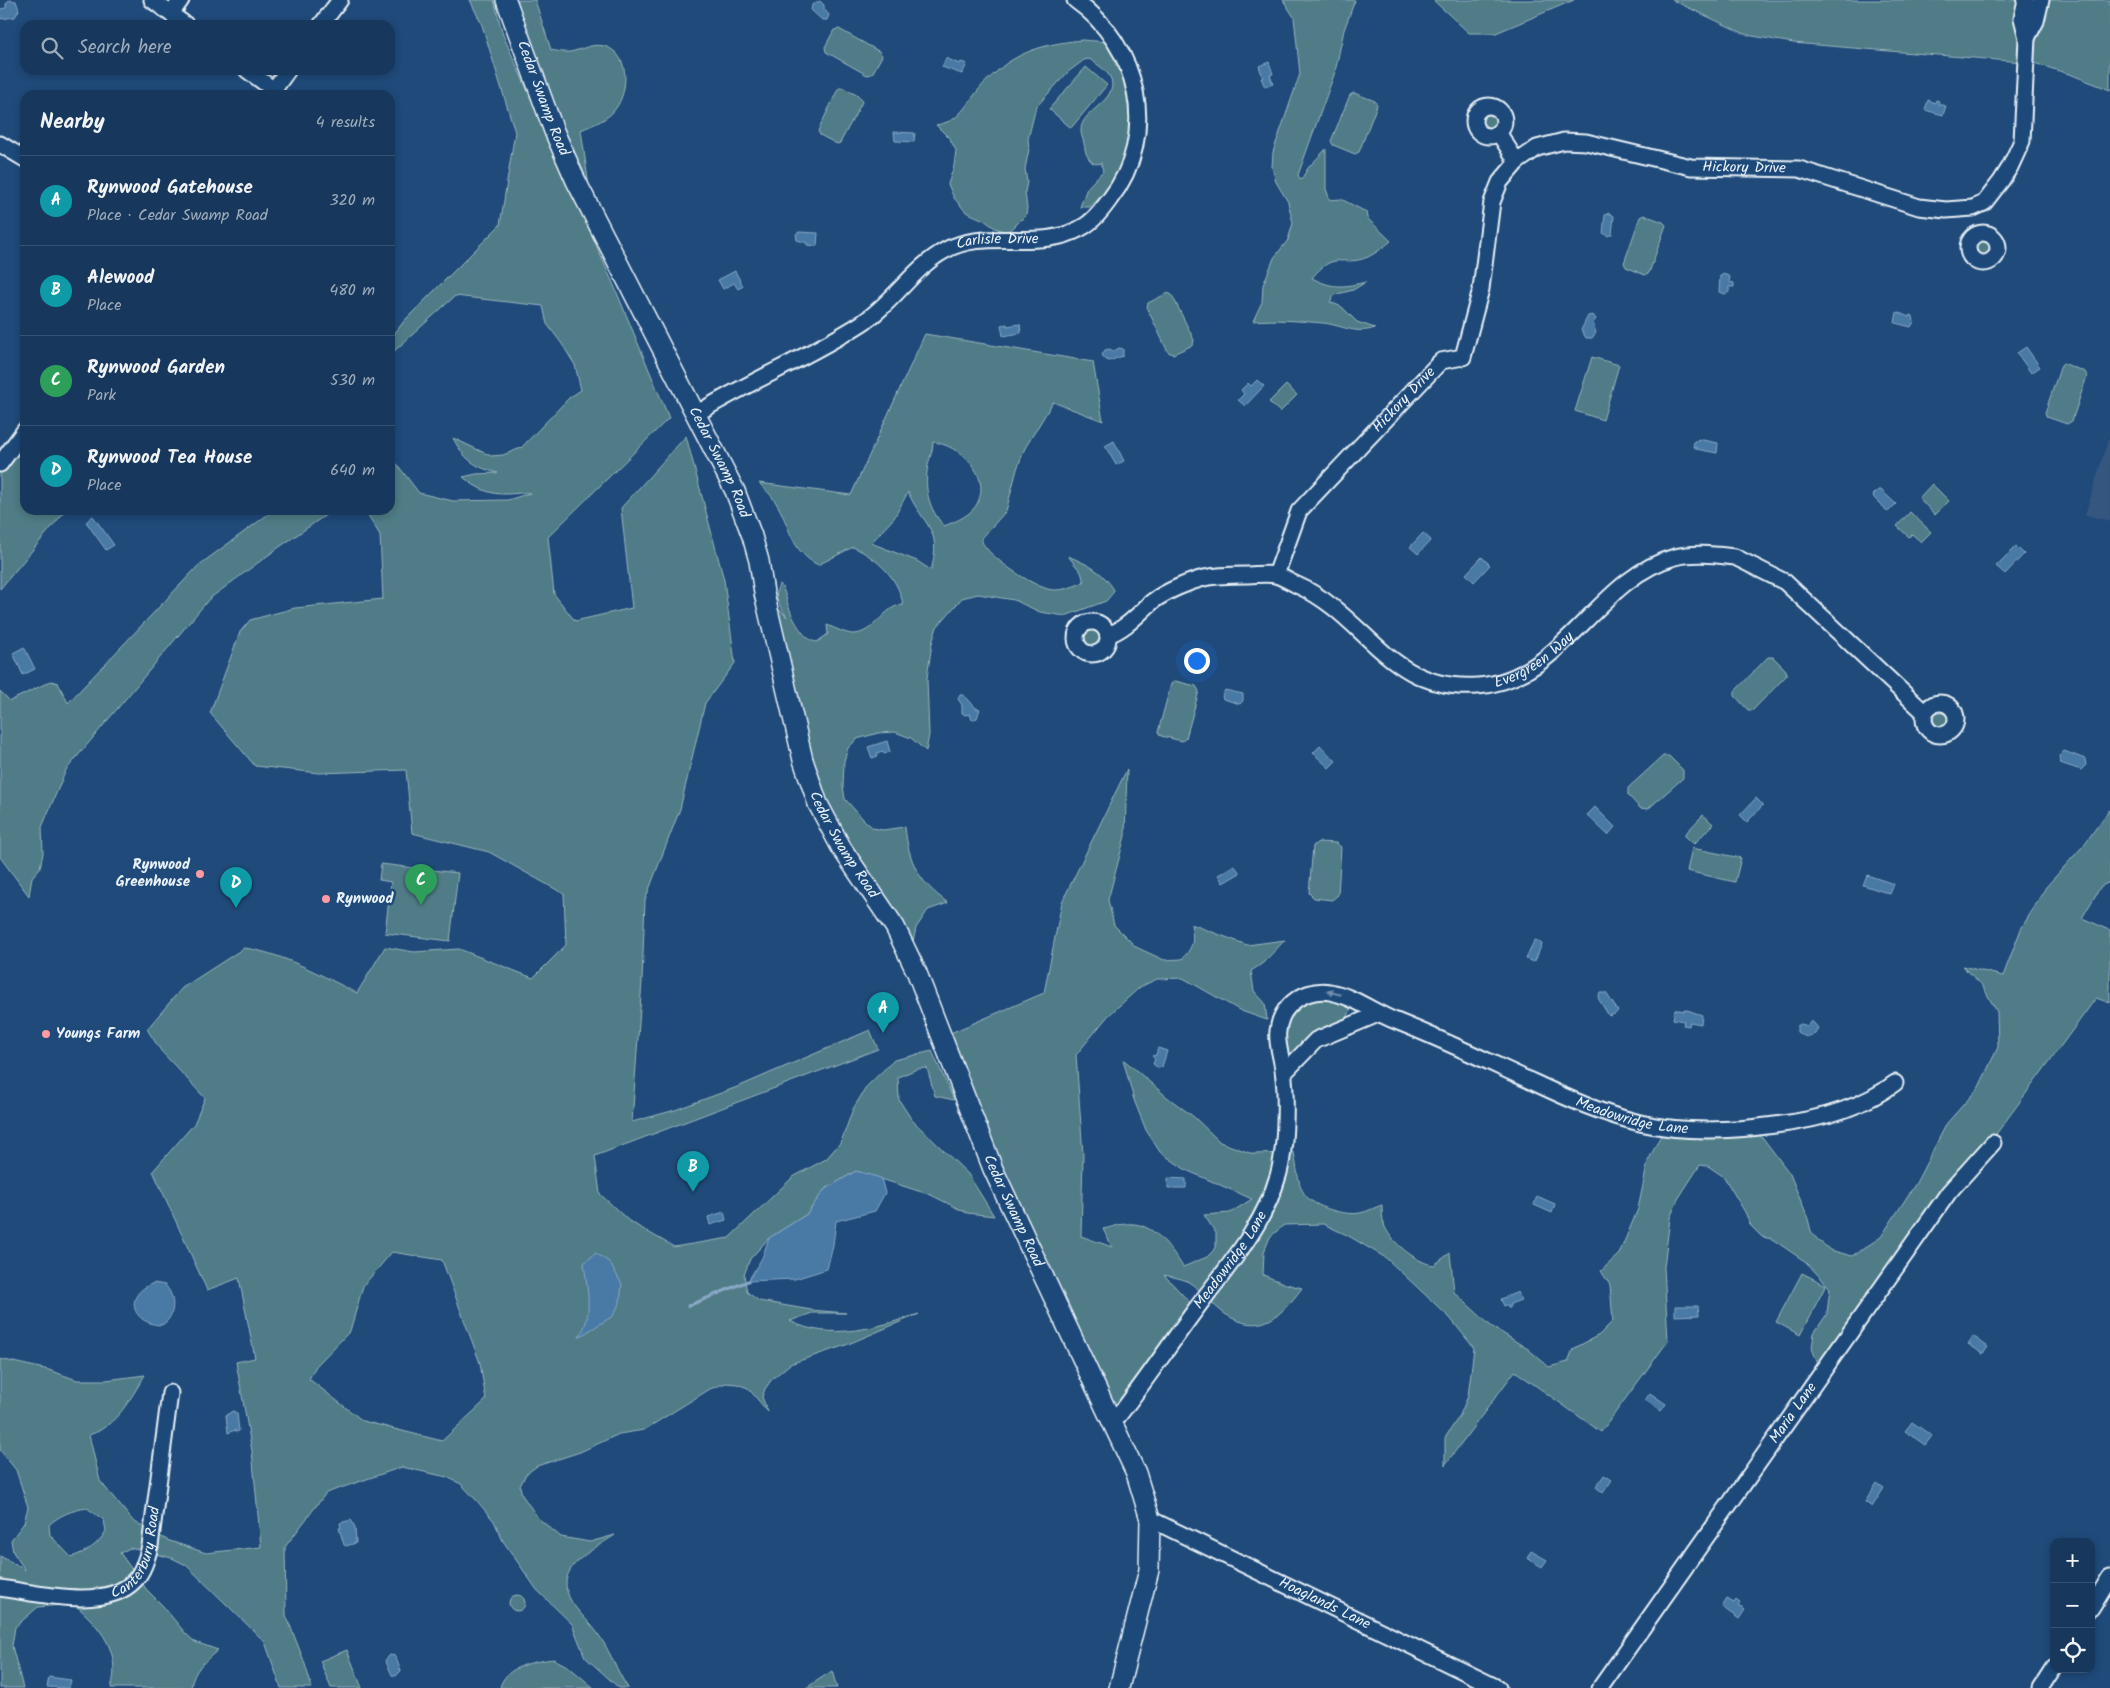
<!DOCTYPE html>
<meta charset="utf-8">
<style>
body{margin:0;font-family:Kalam,sans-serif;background:#203f62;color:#f1f3f6}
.controls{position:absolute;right:15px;bottom:15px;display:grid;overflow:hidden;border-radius:10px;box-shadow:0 2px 8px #0003}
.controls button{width:45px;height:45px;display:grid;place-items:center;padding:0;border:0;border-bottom:1px solid #365272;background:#17385c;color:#f1f3f6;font:25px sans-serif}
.you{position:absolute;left:1196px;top:660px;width:18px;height:18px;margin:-12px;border:4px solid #fff;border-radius:50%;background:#1a73e8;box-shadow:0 0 0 8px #1a73e833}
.badge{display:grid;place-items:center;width:32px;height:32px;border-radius:50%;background:#ff9aa2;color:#fff;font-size:16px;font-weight:700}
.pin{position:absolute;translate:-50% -41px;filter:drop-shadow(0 1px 2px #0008)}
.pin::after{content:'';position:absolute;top:26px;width:18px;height:15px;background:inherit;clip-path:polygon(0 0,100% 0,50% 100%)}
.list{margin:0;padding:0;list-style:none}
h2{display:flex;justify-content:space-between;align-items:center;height:65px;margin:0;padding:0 20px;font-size:21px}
h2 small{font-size:16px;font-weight:400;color:#9eacbb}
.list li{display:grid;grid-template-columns:32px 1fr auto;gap:15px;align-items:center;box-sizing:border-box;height:90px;padding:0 20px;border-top:1px solid #365272}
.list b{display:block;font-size:19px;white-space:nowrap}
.list p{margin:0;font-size:16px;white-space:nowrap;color:#9eacbb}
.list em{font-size:16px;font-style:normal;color:#9eacbb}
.icon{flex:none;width:28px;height:28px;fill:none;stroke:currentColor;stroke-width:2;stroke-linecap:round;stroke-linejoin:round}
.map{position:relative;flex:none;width:2110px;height:1688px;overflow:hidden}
.search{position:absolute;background:#17385c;box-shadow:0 2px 8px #0003;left:20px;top:20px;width:375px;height:55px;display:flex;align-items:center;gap:12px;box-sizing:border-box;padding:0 18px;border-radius:15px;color:#9eacbb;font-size:19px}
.panel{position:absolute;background:#17385c;box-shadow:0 2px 8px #0003;left:20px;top:90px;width:375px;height:425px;border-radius:15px}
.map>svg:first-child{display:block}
.built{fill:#35567f}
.green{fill:#4f7c86;stroke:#9cb6bf;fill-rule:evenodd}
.water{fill:#4979a5;stroke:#89a9c6}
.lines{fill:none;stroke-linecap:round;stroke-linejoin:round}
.stream{stroke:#89a9c6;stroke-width:3}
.minor-casing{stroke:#e8f1f8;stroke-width:19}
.major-casing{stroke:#e8f1f8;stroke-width:22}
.minor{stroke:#1f4a7a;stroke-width:15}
.major{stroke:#1f4a7a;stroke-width:19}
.oneway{fill:#6f8dac}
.poi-dot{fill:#ff9aa2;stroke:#1f4a7a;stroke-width:2}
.labels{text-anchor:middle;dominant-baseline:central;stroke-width:5;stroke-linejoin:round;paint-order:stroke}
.street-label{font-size:15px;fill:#e8f1f8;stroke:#1f4a7a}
.poi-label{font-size:15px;font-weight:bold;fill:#e8f1f8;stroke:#1f4a7a;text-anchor:start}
</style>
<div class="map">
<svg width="2110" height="1688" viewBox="0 0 2110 1688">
<rect width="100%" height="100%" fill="#1f4a7a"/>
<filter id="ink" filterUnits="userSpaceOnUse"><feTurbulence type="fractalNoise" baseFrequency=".02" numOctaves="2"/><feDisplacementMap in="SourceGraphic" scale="10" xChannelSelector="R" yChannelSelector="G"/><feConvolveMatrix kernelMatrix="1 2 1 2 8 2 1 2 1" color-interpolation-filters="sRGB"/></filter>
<g filter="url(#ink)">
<!-- built -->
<path class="built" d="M2110,433V521L2085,515Z"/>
<!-- green -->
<path class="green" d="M470,0H494L503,35L615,288L669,418L548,537L554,594L575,621L632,608L621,508L686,436L724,580L735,663L705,703L680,809L645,900L642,981L632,1122L675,1110L740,1086L870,1030L878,1049L595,1156L600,1194L629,1221L674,1247L729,1238L793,1177L826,1159L841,1142L853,1109L867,1086L894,1060L932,1051L954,1100L935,1096L927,1068L917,1069L898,1077L899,1100L912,1120L968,1174L994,1216L967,1213L931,1195L856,1171L824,1190L807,1214L769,1238L750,1259L744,1275L747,1292L759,1301L811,1310L846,1313H812L790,1321C830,1342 878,1327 919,1314L846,1345L790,1364L772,1379L765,1389L762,1397L768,1412L748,1388L737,1384L726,1383L710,1389L644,1430L619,1434L580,1452L537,1466L526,1474L520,1486L522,1495L538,1518L561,1537L590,1542L615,1535C588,1553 547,1571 576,1608C582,1616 590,1623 596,1631C609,1648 616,1670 628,1688H619L585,1657L572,1624L537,1590L503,1541L494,1521L478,1502L461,1484L447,1477L402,1467L326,1493L285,1547L286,1615L304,1661L312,1688H281L265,1642L186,1565L172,1558L130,1548L120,1553L147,1590L163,1606L185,1633L195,1642L218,1650C205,1661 193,1670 191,1688H111C122,1652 100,1626 74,1604L38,1607L15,1627L12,1646L23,1688H0V1556L25,1570L13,1552L11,1540L24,1523L28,1507L16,1470L0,1450V1359L49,1370L77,1380H106L145,1375C130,1399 117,1426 89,1435L100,1481L133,1521L167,1540L206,1553L261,1547L252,1451L236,1362L255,1358L239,1278L207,1290L153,1171L194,1124L205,1098L161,1051L147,1029L182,988L244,948C283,953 322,976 357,993L385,947L414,952L459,949L533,978L566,945L564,894L489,852L412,833L406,770L319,773L255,766L210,713L240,632L250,620L295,608L383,599L380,535L365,510H390V455L419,493L453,501L508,500L530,493C524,492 514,494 507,494C490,495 476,488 463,477L476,474L498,473C474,467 464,459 453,438L491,456L503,455L521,448L569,398L581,390L575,365L562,344L547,324L543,306L455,296L390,355V340L404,321L500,225L515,132L482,25ZM392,1252L442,1260L480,1363L486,1400L442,1441L363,1421L309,1379L316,1366L350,1331L363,1286ZM87,1508L104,1520L106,1531C98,1545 87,1552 71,1557L50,1535L49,1525C59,1515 73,1510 87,1508Z
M506,0H535L551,50C557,51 564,53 570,52C581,50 592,43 604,46C630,53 629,90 616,108C608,120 594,124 581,130L593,215Z
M1283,0H1355L1344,30L1335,72L1298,175L1301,180L1308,168L1326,149V189L1330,200L1341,199L1366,212L1367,218L1391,241C1384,247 1376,253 1368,257C1342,268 1335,249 1312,278C1333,289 1344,287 1366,282L1353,290L1334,295L1330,302L1342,307L1357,322L1375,328C1356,335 1341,325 1323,323C1300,321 1276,319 1253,321L1262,302L1263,285L1274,258L1288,240L1293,223L1288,202L1276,182L1272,167L1273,152L1300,74L1294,17Z
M1433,0H1574L1496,33H1469Z
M1672,0H2110V90L2072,75L2034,63L1793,43L1747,35Z
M839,29L880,52L882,56L872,74L867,75L826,52L825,47L834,30Z
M1082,40L1107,42L1116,59L1115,64L1124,73L1133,111L1129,147L1116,182L1090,207H1080L1087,188L1103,171L1101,163C1095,165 1091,163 1088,157C1085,153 1085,148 1084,143C1083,139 1081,135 1081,131C1080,112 1112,104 1112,84C1112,73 1097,64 1089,59L1084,60L1068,72L1036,107L1028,139L1029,149L1025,169L1027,182L1025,192L1027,208L1026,215L1011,230L1004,231L995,228L984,220L966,212L954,198L948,184L954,166L956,150L949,138L936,125C959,121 962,110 976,93C983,83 994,74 1003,66C1027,48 1054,43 1082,40Z
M1086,67L1107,85L1071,128L1049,109Z
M842,87L860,97L862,102L840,143L837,144L820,135L818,131L838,89Z
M1354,93L1375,101L1377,105L1359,152L1355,154L1333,145L1331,141L1350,95Z
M1482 121a7 7 0 1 1 14 0a7 7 0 1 1-14 0Z
M1644,215L1663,222L1666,225L1649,273L1645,275L1626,267L1624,263L1640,217Z
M1975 248a8 8 0 1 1 16 0a8 8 0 1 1-16 0Z
M1168,293L1172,295L1194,340L1193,345L1173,354L1168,352L1147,308L1148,303Z
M925,334L1093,362L1103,421L1053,402L1025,448L1017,469L1006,511L982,538C982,540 982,543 984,545C992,559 1039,591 1055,590C1065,590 1075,586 1084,582L1081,572L1068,556C1087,564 1103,571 1114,590L1112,594L1106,601L1065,616L1040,612L1014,600L978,594L962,598L937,627L932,643L927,678L929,735L926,751L911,738L895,732L878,733L857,739L848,748L844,761L843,786L845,799L863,819L873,828L883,830L905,827C909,863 918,881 948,903L928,910L916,928L913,942L828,813L810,765L781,643L778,608L787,617C781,607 771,596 780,584C786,592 786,601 790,610C794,621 805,641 817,642L828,634L827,625C835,628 846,634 853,634C875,634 885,604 903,605C899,578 877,558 853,547L818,565C789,550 791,526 775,501C771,494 764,489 759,483L851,495ZM933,442C959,445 991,474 978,502C972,515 957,521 944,526C928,508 924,489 928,465C930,457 933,450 933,442ZM908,492C923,526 943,528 931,570L917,561L871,543L894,518Z
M1592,357L1619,365L1603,420L1575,411Z
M2063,363L2085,372L2087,376L2072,421L2067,424L2047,417L2045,413L2061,365Z
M1286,385L1297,395L1280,412L1269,402Z
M25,441V510H66L0,589V473Z
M1932,484L1949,501L1935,515L1919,498Z
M274,510H333L278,548L209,599L66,770L42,827L43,853L40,868L32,877L29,896L0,857V691L10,701L51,681L58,683L68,703L199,565Z
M1910,512L1931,532L1921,542L1912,534L1909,537L1897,526Z
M1082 639a9 9 0 1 1 18 0a9 9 0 1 1-18 0Z
M1768,657H1773L1786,670L1787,675L1753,710H1748L1735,696V691Z
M1175,681L1196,686L1199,691L1186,738L1182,741L1161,736L1158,732L1171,684Z
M1933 721a8 8 0 1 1 16 0a8 8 0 1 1-16 0Z
M1663,756H1669L1683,770V778L1648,809L1640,808L1628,795V788Z
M1127,769L1125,836L1108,900L1114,925L1136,947L1164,960L1182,959C1194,946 1194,941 1191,924L1247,945L1285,940L1263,963L1251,971L1254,991L1265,1003L1267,1020L1241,1011L1183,978L1157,979L1140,987L1108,1016L1076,1055L1083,1155L1081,1236L1112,1247L1103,1229C1110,1228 1118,1224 1126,1224C1153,1221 1171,1248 1183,1267L1207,1257L1216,1248V1233L1204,1215L1230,1213L1252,1199L1186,1170L1160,1152L1146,1130L1134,1100L1123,1059L1167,1097L1194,1117L1220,1142L1253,1154L1294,1153C1297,1165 1297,1184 1305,1195C1314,1207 1345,1216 1360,1213C1367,1212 1375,1207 1382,1205C1382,1211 1382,1218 1384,1224C1388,1240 1418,1264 1434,1265L1450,1253L1454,1292L1491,1326L1528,1349L1549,1367L1568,1362L1573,1349L1599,1335L1613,1321L1610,1285L1601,1271L1619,1254L1638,1209L1648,1161L1665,1127L1751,1129L1763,1138L1790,1174L1808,1219L1811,1231L1817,1239L1830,1250L1852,1256L1881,1237L1916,1183L1947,1123L1979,1087L1998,1047L1997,1012L1982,985L1962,966L2003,976L2021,929L2046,887L2083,846L2110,809V882L2101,886L2082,918L2110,930V1003L2096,998L1823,1370L1817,1362L1812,1348L1814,1333L1827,1314L1830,1288L1806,1262L1772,1239L1762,1237L1751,1226L1745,1212L1724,1177L1708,1166L1700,1165L1678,1199L1670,1218L1664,1267L1668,1341L1601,1432L1515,1371L1445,1465V1438L1460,1415L1468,1396L1474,1348L1450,1318L1386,1258L1347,1235L1323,1224L1284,1225L1270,1237L1264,1252L1263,1275L1286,1284L1302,1288C1281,1316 1261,1337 1225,1314C1211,1304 1202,1290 1187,1281C1180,1278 1172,1277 1164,1275L1196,1309L1113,1423L941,1037L1044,993L1062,902Z
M1703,815L1713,824L1694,844L1684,835Z
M1318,842L1336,843L1341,847L1338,895L1332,900L1314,898L1309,893L1313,846Z
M1692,848L1741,858L1735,882L1687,871Z
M381,864L458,873L450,941L385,933L391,882L379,880Z
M1327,994L1351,1007L1349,1014L1345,1020L1292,1057L1288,1056L1282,1028L1291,1008Z
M1802,1273L1826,1285L1800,1335L1776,1322Z
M509 1603a8 8 0 1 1 16 0a8 8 0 1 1-16 0Z
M347,1650L362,1688H331L320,1661Z
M554,1659L569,1667L594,1688H500C504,1666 536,1661 554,1659Z
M832,1671L837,1688H806Z"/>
<!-- water -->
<path class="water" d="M9,0L16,1L19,10L15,17L0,19V9L6,8V4Z
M820,1L824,5V9L829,15L827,20H822L811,10L812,5Z
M946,58L959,64L961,62L967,64L962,74L942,67Z
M1269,62L1273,74L1270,75L1273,84L1265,87L1261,78H1263L1259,66Z
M1928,100L1935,103L1936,100L1939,101L1938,104L1946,106L1943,115L1925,110Z
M894,132L915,133L914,142L895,141Z
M1609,213L1614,216L1612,234L1608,236L1603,233L1605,215Z
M799,232L818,233L817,246L807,245V243L797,240L796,234Z
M735,271L743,286L738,289L734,283L723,289L718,280Z
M1724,274L1730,277L1729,282L1734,283V287H1729V292L1725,294L1719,292L1720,276Z
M1897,312L1909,317L1910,315L1913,316L1914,322L1911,327L1895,323Z
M1593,315L1596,319L1593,323L1596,333L1592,338H1586L1581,330L1588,316Z
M1007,324V326L1020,324L1021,333L1003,336L1001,325Z
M2026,347L2040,367L2031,373L2017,353Z
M1119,348L1123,349V356L1109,361L1105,359L1102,355L1105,350L1109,349L1114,351Z
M1257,380L1264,386L1245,406L1238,400L1244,394L1241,390L1248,383L1251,386Z
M1698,439L1718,443L1717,453L1696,449V447H1693L1694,441H1697Z
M1114,441L1124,461L1116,465L1105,446Z
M1878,490H1881L1896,504L1888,512L1874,498L1873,495Z
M93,516L114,545L106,550L86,522Z
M1423,533L1431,540L1418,554L1410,547Z
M2016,546L2024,554L2005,574L1996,566Z
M1482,557L1490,565L1474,582L1466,574Z
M24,647L35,669L23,675L13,653Z
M1225,690L1243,694V701L1240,704L1223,699L1222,696Z
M964,695L976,708L980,709L977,718L972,720L970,714L965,715L962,713V705L958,699L960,695Z
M887,741L890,752L884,754L883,751L877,753L878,756L872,758L868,747Z
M1320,746L1336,761L1329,768L1313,753Z
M2064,751L2085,759L2086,765L2081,770L2060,763L2059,756Z
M1756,798L1763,805L1747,822L1740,815Z
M1595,807L1615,827L1608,835L1587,815Z
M1234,865L1240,873L1223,883L1218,875Z
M1867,875L1894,884L1890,894L1863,885Z
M1536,940L1542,944L1535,961L1533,962L1526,959L1534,941Z
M1600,993H1606L1618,1011L1615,1014L1609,1016L1598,998Z
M1675,1009L1684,1011V1009L1702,1015L1701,1024L1690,1022L1689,1026L1683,1025L1684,1021L1673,1019Z
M1810,1022H1813L1818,1028L1815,1034L1806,1037L1797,1032V1026L1801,1024L1808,1026Z
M1158,1048L1167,1051L1162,1067L1158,1068L1153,1064L1155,1059L1152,1056L1156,1055Z
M856,1171L881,1178L885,1193L875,1211L836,1221L833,1245L827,1269L795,1279L748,1281L762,1258L769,1238L807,1214L824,1190Z
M1168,1178L1186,1179V1188H1168Z
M1537,1196L1555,1204L1552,1213L1534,1205Z
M724,1212L726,1220L710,1225L708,1217Z
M596,1253L609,1262L622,1284L620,1302L613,1316L579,1337C594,1315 587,1289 584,1263Z
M154,1283L165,1285C176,1296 176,1317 162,1325C133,1325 121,1295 154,1283Z
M1518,1292L1521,1300L1510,1304V1308H1508L1507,1305L1504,1306L1501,1299Z
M1675,1306H1698L1699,1315L1675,1316Z
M1973,1336L1988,1347L1983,1354L1968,1344Z
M1650,1393L1666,1404L1661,1411L1645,1400Z
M233,1411L237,1413L239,1431L236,1432L235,1430L228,1433L226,1415Z
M1912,1422L1932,1436L1925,1445L1905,1431Z
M1604,1475L1612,1480L1603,1493L1596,1487Z
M1877,1483L1884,1488L1872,1507L1865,1502Z
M351,1520L355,1527L356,1543L346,1546L344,1545L339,1528H341L340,1523Z
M1531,1551L1547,1560L1542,1567L1527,1558Z
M1727,1599L1734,1603L1736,1600L1740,1603L1738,1606L1745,1610L1739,1619L1722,1607Z
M390,1655L395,1656L401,1671L396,1676L392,1675L385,1660Z
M49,1677L71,1680L69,1688L47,1687Z"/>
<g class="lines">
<!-- stream -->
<path class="stream" d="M688,1306L748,1281"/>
<defs>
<g id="minor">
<path d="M152,0L186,25"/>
<path d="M2026,0L2022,18L2027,38L2036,21L2041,0"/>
<path d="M171,14L181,0"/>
<path d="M321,25L340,0"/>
<path d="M247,70L274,90"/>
<path d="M270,95L288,70"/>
<circle cx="1489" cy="121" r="15"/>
<path d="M1498,132L1517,162"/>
<path d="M0,144L25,159"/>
<circle cx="1983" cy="248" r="15"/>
<path id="s1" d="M696,414C750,381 809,357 862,323C893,303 913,268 944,251C985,227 1039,252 1081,228C1093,222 1102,210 1110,199C1160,135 1139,45 1075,0"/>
<path d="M0,464L25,430"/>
<path id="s2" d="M1276,575L1299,511L1441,361L1463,357L1481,289L1492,202L1500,182L1517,162L1537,148L1564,141L1586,142L1691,167L1799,169L1919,207L1946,210L1973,208L1984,203L2001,181L2010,167L2022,141L2027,38"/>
<circle cx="1092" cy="638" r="16"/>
<path id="s3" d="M1108,635C1126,629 1139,613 1153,601C1167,591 1188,582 1204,578C1218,575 1232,575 1246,575C1255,575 1267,573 1276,575C1283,577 1290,582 1297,585C1367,616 1388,692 1478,686C1564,680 1596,578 1675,557C1695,552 1716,555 1735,557L1785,582L1925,713"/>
<circle cx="1940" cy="719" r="16"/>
<path d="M1284,1073L1316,1040L1378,1014"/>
<path id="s4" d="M1113,1423C1142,1386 1168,1347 1196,1309C1227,1267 1263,1228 1278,1176C1286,1149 1287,1098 1283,1070C1282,1057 1276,1044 1278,1031C1279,1022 1283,1012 1289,1006C1299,995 1316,989 1330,992C1353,996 1375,1013 1396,1021C1444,1040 1489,1062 1535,1083C1569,1099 1603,1114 1640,1123C1684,1133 1731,1131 1775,1125C1817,1120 1861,1109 1895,1083"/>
<path id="s5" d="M1150,1519L1498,1688"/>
<path id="s6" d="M0,1588C37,1593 106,1611 134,1581C143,1572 147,1558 150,1546L170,1393"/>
<path d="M2091,1608L2110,1577"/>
<path id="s7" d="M1600,1688L1949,1192L1993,1143"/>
<path d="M2041,1688L2054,1668"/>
</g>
<g id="major">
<path id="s8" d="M506,0L554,131L576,181L735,491L752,536L759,561L764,593L803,760L818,804L842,849L895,927L917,973L993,1169L1136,1473L1150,1519L1149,1570L1119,1688"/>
</g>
</defs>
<!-- minor casing -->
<use href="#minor" class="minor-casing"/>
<!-- major casing -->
<use href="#major" class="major-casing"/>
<!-- minor -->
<use href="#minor" class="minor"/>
<!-- major -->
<use href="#major" class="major"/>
</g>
<!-- one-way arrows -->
<defs><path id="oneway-solid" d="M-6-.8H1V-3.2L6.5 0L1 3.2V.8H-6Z" transform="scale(1.25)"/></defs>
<use class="oneway" href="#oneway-solid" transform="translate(1334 993) rotate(-166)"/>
</g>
<!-- markers -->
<g class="poi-dot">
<circle cx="200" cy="874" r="5"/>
<circle cx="326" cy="899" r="5"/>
<circle cx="46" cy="1034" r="5"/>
</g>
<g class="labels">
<!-- street labels -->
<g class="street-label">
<text stroke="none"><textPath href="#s8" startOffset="105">Cedar Swamp Road</textPath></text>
<text stroke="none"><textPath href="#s2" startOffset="738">Hickory Drive</textPath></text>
<text stroke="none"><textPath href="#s1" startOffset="354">Carlisle Drive</textPath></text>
<text stroke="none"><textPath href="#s2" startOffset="221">Hickory Drive</textPath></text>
<text stroke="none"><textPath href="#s8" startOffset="510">Cedar Swamp Road</textPath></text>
<text stroke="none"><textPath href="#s3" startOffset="485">Evergreen Way</textPath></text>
<text stroke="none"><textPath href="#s8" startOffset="915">Cedar Swamp Road</textPath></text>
<text stroke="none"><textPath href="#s4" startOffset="845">Meadowridge Lane</textPath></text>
<text stroke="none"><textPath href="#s8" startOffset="1320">Cedar Swamp Road</textPath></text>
<text stroke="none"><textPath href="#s4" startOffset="201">Meadowridge Lane</textPath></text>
<text stroke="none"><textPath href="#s7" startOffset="336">Maria Lane</textPath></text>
<text stroke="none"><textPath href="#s6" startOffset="165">Canterbury Road</textPath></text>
<text stroke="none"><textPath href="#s5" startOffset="194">Hoaglands Lane</textPath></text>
</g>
<!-- poi labels -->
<g class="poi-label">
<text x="190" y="865" text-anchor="end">Rynwood<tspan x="190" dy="17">Greenhouse</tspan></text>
<text x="336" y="899">Rynwood</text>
<text x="56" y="1034">Youngs Farm</text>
</g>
</g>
</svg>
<div class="controls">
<button>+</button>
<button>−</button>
<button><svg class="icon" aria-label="locate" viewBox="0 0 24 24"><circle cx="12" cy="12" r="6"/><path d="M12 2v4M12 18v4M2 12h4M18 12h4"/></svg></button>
</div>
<div class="you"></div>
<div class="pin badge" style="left:883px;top:1033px;background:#0f9aa8">A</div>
<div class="pin badge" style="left:693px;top:1192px;background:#0f9aa8">B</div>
<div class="pin badge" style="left:421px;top:905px;background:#2e9e5b">C</div>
<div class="pin badge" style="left:236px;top:908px;background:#0f9aa8">D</div>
<div class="search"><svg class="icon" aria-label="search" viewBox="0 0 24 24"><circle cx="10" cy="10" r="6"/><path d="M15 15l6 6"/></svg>Search here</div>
<section class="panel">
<h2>Nearby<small>4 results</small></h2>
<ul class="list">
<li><span class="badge" style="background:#0f9aa8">A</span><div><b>Rynwood Gatehouse</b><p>Place · Cedar Swamp Road</p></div><em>320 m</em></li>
<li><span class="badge" style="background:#0f9aa8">B</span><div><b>Alewood</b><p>Place</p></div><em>480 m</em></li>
<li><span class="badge" style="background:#2e9e5b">C</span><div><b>Rynwood Garden</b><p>Park</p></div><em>530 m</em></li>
<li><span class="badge" style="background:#0f9aa8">D</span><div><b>Rynwood Tea House</b><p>Place</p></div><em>640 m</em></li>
</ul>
</section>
</div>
